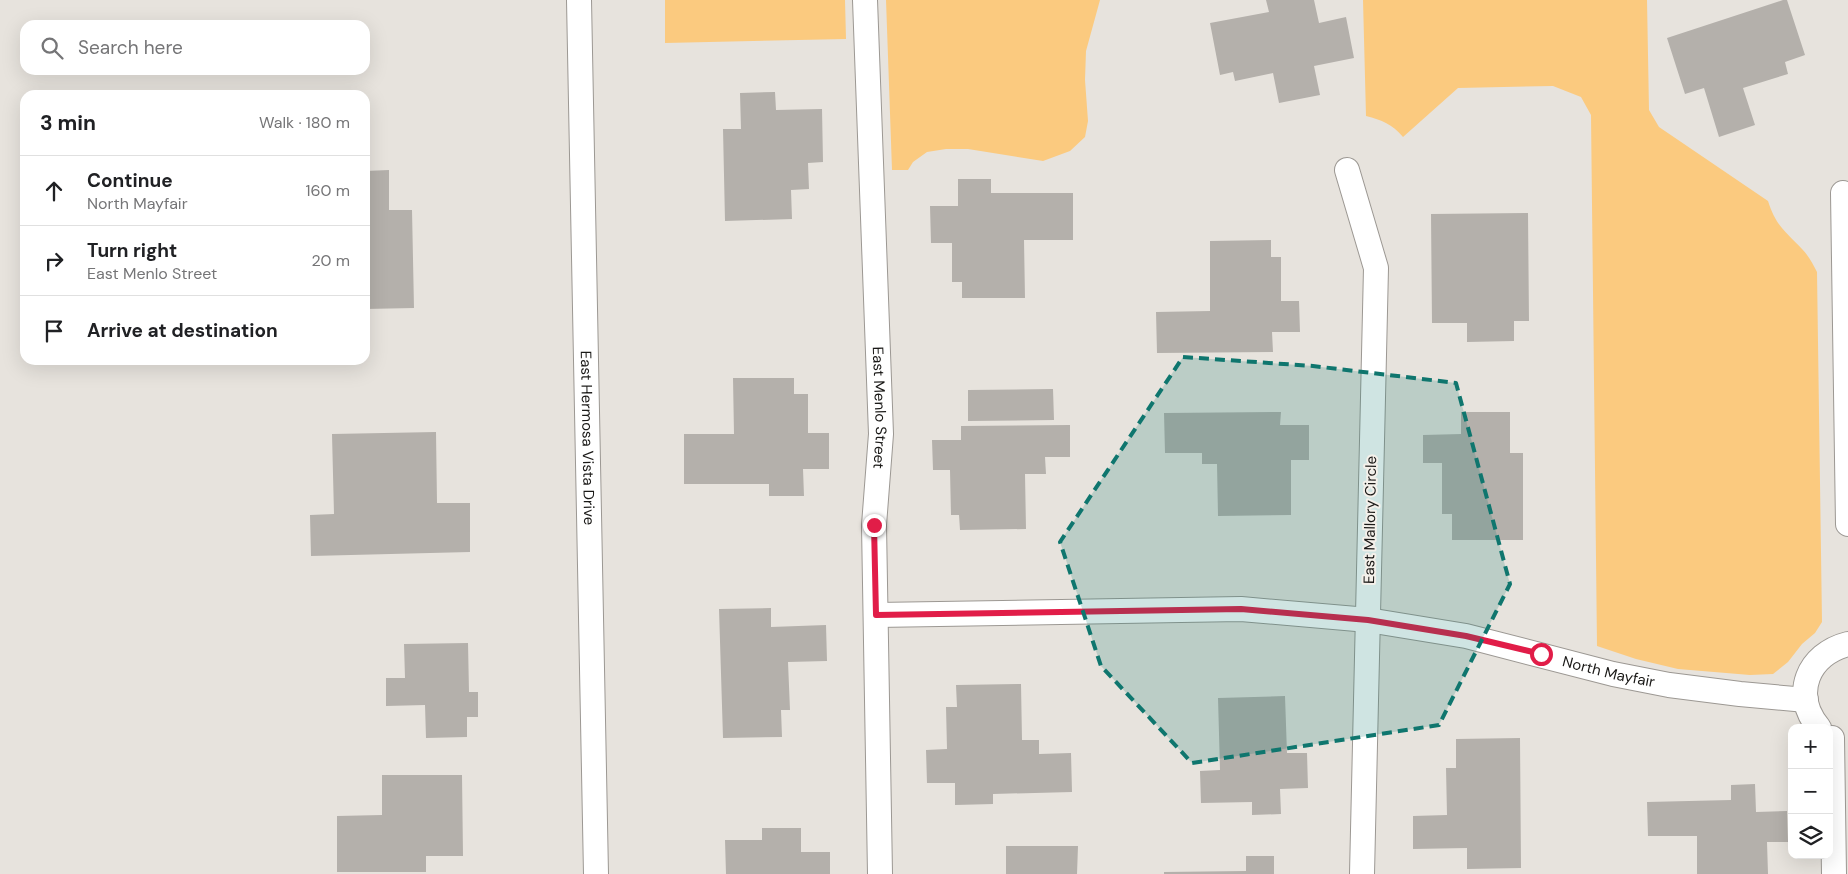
<!DOCTYPE html>
<meta charset="utf-8">
<style>
body{margin:0;font-family:"DM Sans",sans-serif;background:#f6f6f6;color:#202124}
.controls{position:absolute;right:15px;bottom:15px;display:grid;overflow:hidden;border-radius:10px;box-shadow:0 5px 20px #0002}
.controls button{width:45px;height:45px;display:grid;place-items:center;padding:0;border:0;border-bottom:1px solid #e0e0e0;background:#fff;color:#202124;font:25px sans-serif}
.stop{position:absolute;width:15px;height:15px;margin:-11px;border:4px solid #e11d48;border-radius:50%;background:#fff}
.stop.end{background:#e11d48;border-color:#fff;box-shadow:0 1px 5px #0008}
.list{margin:0;padding:0;list-style:none}
h2{display:flex;justify-content:space-between;align-items:center;height:65px;margin:0;padding:0 20px;font-size:21px}
h2 small{font-size:16px;font-weight:400;color:#757577}
.list li{display:grid;grid-template-columns:32px 1fr auto;gap:15px;align-items:center;box-sizing:border-box;height:70px;padding:0 20px;border-top:1px solid #e0e0e0}
.list b{display:block;font-size:19px;white-space:nowrap}
.list p{margin:0;font-size:16px;white-space:nowrap;color:#757577}
.list em{font-size:16px;font-style:normal;color:#757577}
.icon{flex:none;width:28px;height:28px;fill:none;stroke:currentColor;stroke-width:2;stroke-linecap:round;stroke-linejoin:round}
.map{position:relative;flex:none;width:1848px;height:874px;overflow:hidden}
.search{position:absolute;background:#fff;box-shadow:0 5px 20px #0002;left:20px;top:20px;width:350px;height:55px;display:flex;align-items:center;gap:12px;box-sizing:border-box;padding:0 18px;border-radius:15px;color:#757577;font-size:19px}
.panel{position:absolute;background:#fff;box-shadow:0 5px 20px #0002;left:20px;top:90px;width:350px;height:275px;border-radius:15px}
.map>svg:first-child{display:block}
.green{fill:#fbca7f}
.building{fill:#b4b0ab}
.lines{fill:none;stroke-linecap:round;stroke-linejoin:round}
.minor-casing{stroke:#9c9893;stroke-width:26}
.minor{stroke:#fff;stroke-width:24}
.route{stroke:#e11d48;stroke-width:6}
.marked{fill:#0f766e;fill-opacity:0.2;stroke:#0f766e;stroke-width:4;stroke-dasharray:10 6;stroke-linejoin:round}
.labels{text-anchor:middle;dominant-baseline:central;stroke-width:4;stroke-linejoin:round;paint-order:stroke}
.street-label{font-size:15px;fill:#1a1917;stroke:#f4f0ea}
</style>
<div class="map">
<svg width="1848" height="874" viewBox="0 0 1848 874">
<rect width="100%" height="100%" fill="#e7e3dd"/>
<!-- green -->
<path class="green" d="M665,0H845L846,39L665,43Z
M886,0H1100L1086,51L1085,80L1088,121L1085,137L1070,151L1043,161L968,149H946L927,152L913,162L908,170H892Z
M1363,0H1647L1649,110L1659,127L1768,201C1776,226 1785,231 1802,249C1808,255 1813,264 1817,272L1822,622L1815,633L1802,644L1788,662L1773,674L1750,675L1678,669L1636,659L1597,646L1591,115L1581,97L1553,86L1458,88L1403,137C1392,124 1382,120 1366,116Z"/>
<!-- building -->
<path class="building" d="M1266,0H1314L1319,23L1346,17L1354,58L1314,66L1320,95L1279,103L1273,73L1235,81L1233,72L1220,75L1210,23L1269,12Z
M1783,0H1787L1805,55L1785,62L1788,74L1743,88L1755,125L1719,137L1704,88L1685,94L1667,38Z
M775,92L776,110L822,109L823,162L808,163L809,189L791,190L792,219L725,221L723,129H741L740,93Z
M389,170V210H412L414,308L365,309V171Z
M958,179H991V193H1073V240H1024L1025,298H962V282H952V243H931L930,206H958Z
M1528,213L1529,321H1514V341L1467,342V323H1432L1431,214Z
M1271,240V257H1281V301H1299L1300,332H1272L1273,352L1157,353L1156,312L1210,311V241Z
M733,378H794V394H808V433H829V469H803L804,496H769V484H684V434H734Z
M1053,389L1054,420L968,421V390Z
M1281,412L1280,425H1309V460H1291V515L1218,516L1217,464H1202V453H1165L1164,413Z
M1461,412H1510V453H1523V540H1452V514H1442V463H1423V435L1461,434Z
M1070,425V457H1045L1046,474H1025L1026,529L960,530L959,515H951L950,470H933L932,440H961V426Z
M436,432L437,503H470V552L311,556L310,515L334,514L332,434Z
M771,608V627L826,625L827,661L788,662L790,710H781L782,737L723,738L719,609Z
M468,643L469,692H478V717H467V737L426,738L425,705L386,706V678H405L404,644Z
M1021,684L1022,740H1039V754L1071,753L1072,792L993,794V804L955,805V783H927L926,750L947,749L946,707H957L956,685Z
M1285,696L1287,753H1307L1308,788L1280,789L1281,814L1252,815V802L1201,803L1200,771L1220,770L1218,698Z
M1520,738L1521,868L1467,869V848L1413,849V816L1447,815L1446,768H1456V739Z
M382,775H462L463,856H426V872H337V816L382,815Z
M1755,784L1756,812L1787,811L1788,842H1767L1768,874H1697V836H1648L1647,802L1731,800V785Z
M762,828H801V852H830V874H726L725,840H762Z
M1006,846H1078L1077,874H1006Z
M1246,856H1274V874H1164V872L1246,871Z"/>
<g class="lines">
<defs>
<g id="minor">
<path id="s1" d="M579,0L596,874"/>
<path id="s2" d="M865,0L881,434L874,525L880,874"/>
<path d="M1347,170L1376,268L1362,874"/>
<path d="M1843,193L1848,524"/>
<path id="s3" d="M876,615L1241,609L1368,620L1466,636L1613,674L1669,685L1740,694L1806,700"/>
<path d="M1819,728C1791,694 1808,654 1848,644"/>
<path d="M1832,738L1834,874"/>
</g>
</defs>
<!-- minor casing -->
<use href="#minor" class="minor-casing"/>
<!-- minor -->
<use href="#minor" class="minor"/>
</g>
<g class="lines">
<!-- route -->
<path class="route" d="M874,525L876,615L1241,609L1368,620L1466,636L1541,654"/>
</g>
<!-- marked area -->
<path class="marked" d="M1183,357L1313,366L1456,383L1510,584L1439,725L1192,763L1101,666L1060,542Z"/>
<g class="labels">
<!-- street labels -->
<g class="street-label">
<text stroke="none"><textPath href="#s2" startOffset="408">East Menlo Street</textPath></text>
<text stroke="none"><textPath href="#s1" startOffset="438">East Hermosa Vista Drive</textPath></text>
<text transform="translate(1370 520) rotate(-89)">East Mallory Circle</text>
<text stroke="none"><textPath href="#s3" startOffset="739">North Mayfair</textPath></text>
</g>
</g>
</svg>
<div class="controls">
<button>+</button>
<button>−</button>
<button><svg class="icon" aria-label="layers" viewBox="0 0 24 24"><path d="M12 4l9 5-9 5-9-5zM3 14l9 5 9-5"/></svg></button>
</div>
<div class="stop" style="left:1541px;top:654px"></div>
<div class="stop end" style="left:874px;top:525px"></div>
<div class="search"><svg class="icon" aria-label="search" viewBox="0 0 24 24"><circle cx="10" cy="10" r="6"/><path d="M15 15l6 6"/></svg>Search here</div>
<section class="panel">
<h2>3 min<small>Walk · 180 m</small></h2>
<ul class="list">
<li><svg class="icon" aria-label="ahead" viewBox="0 0 24 24"><path d="M12 20V5M6 11l6-6 6 6"/></svg><div><b>Continue</b><p>North Mayfair</p></div><em>160 m</em></li>
<li><svg class="icon" aria-label="right" viewBox="0 0 24 24"><path d="M7 20v-9h11M14 6l5 5-5 5"/></svg><div><b>Turn right</b><p>East Menlo Street</p></div><em>20 m</em></li>
<li><svg class="icon" aria-label="arrive" viewBox="0 0 24 24"><path d="M6 21V4h12l-3 4 3 4H6"/></svg><div><b>Arrive at destination</b></div></li>
</ul>
</section>
</div>
